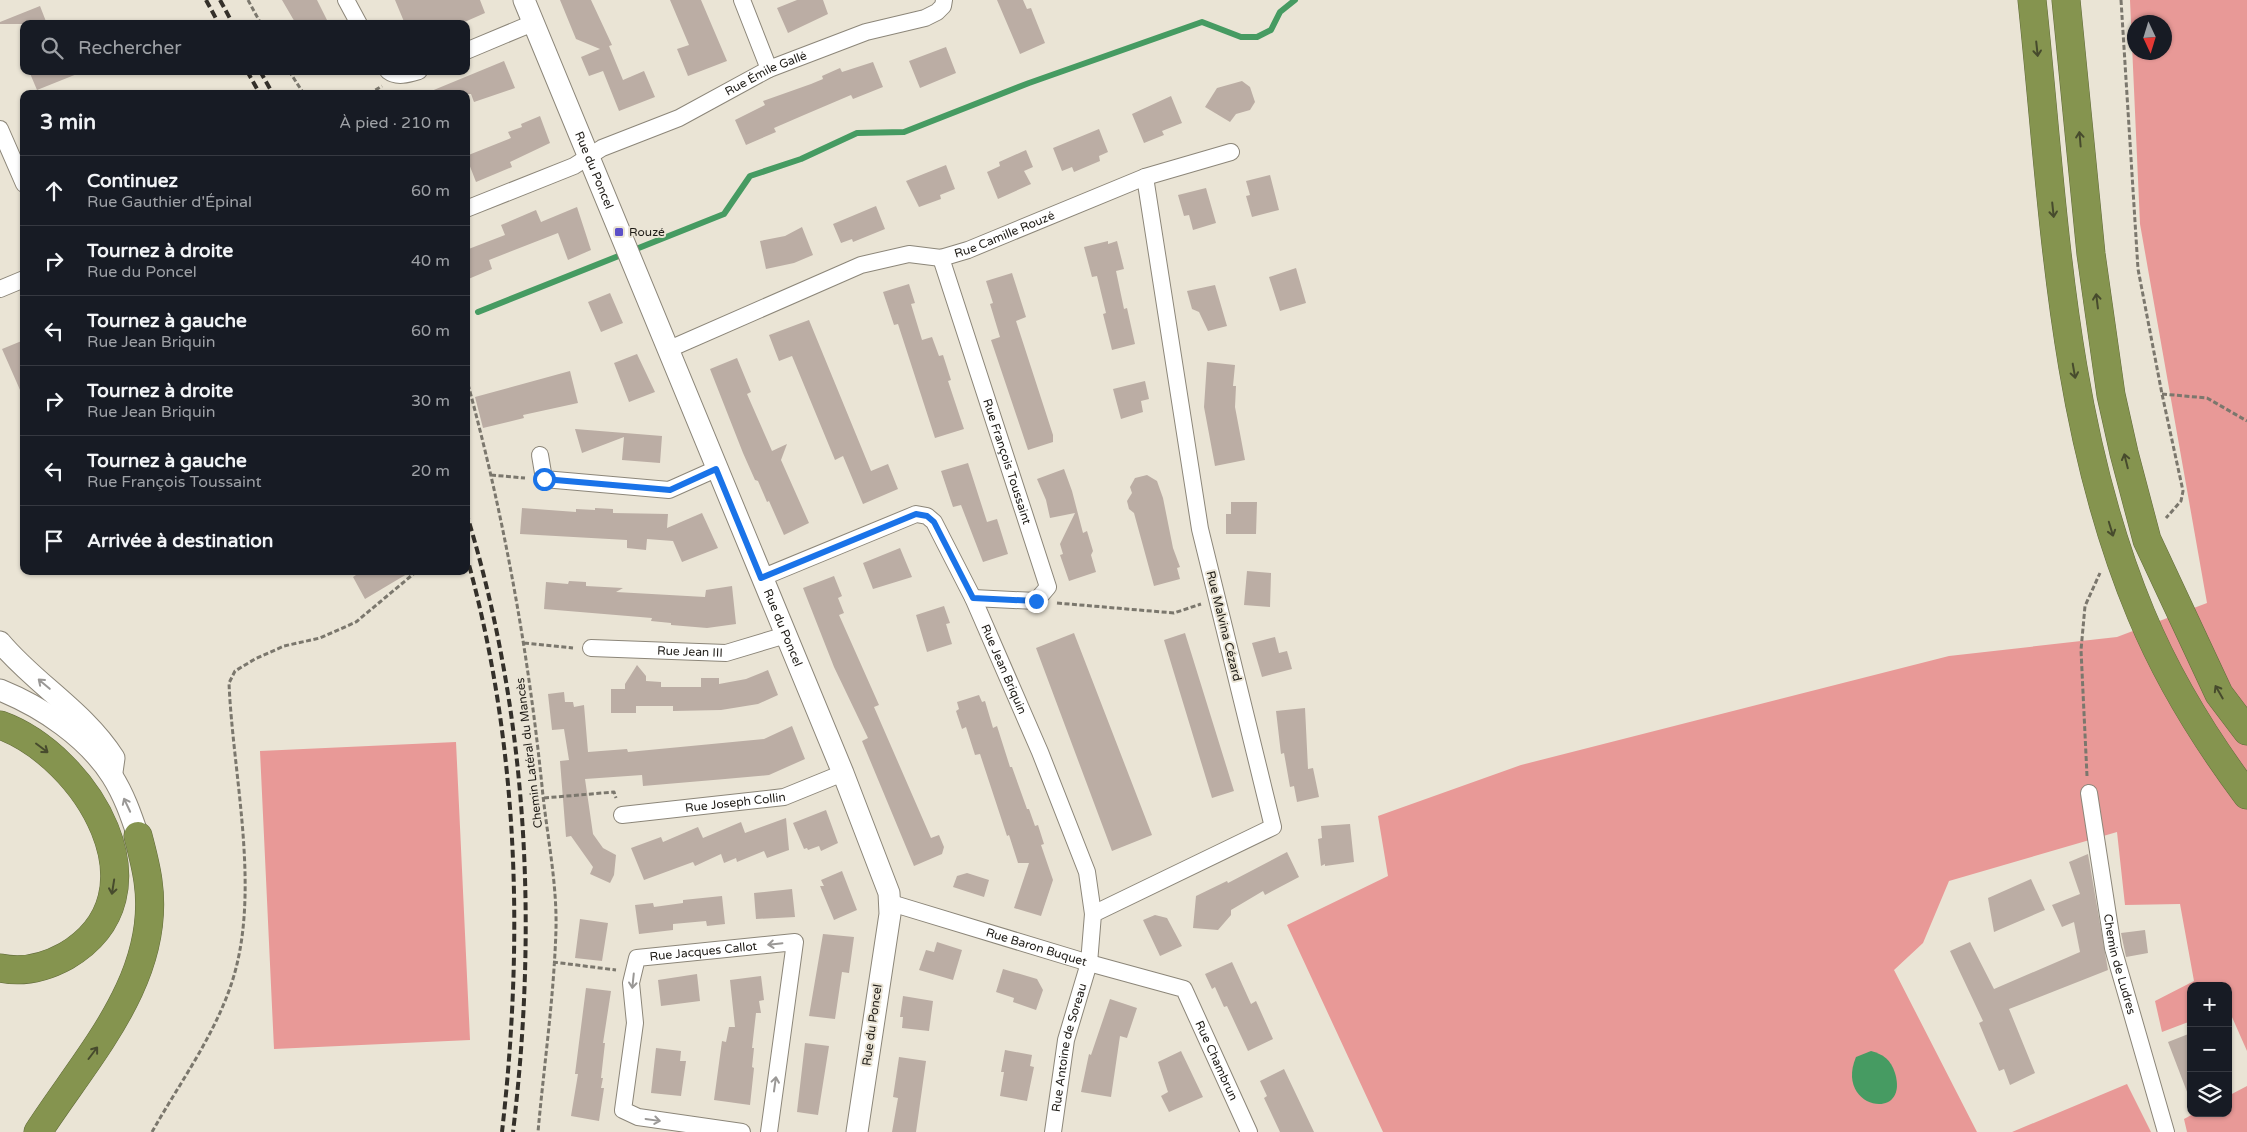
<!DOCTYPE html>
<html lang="fr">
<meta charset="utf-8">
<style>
body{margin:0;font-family:"Varela Round",sans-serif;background:#20242c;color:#f1f3f6}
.controls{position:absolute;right:15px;bottom:15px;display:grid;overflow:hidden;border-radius:10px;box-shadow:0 1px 4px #0004}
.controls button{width:45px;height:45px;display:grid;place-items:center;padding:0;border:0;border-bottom:1px solid #363941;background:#171b24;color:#f1f3f6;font:25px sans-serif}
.compass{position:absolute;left:2127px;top:15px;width:45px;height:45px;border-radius:50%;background:#171b24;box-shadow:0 1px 4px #0004;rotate:176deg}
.stop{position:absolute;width:15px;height:15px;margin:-11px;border:4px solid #1a73e8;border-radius:50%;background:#fff}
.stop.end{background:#1a73e8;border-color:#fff;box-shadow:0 1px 5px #0008}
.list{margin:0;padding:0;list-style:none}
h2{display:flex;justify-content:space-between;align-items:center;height:65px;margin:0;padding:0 20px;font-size:21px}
h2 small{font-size:16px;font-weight:400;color:#9ea1a6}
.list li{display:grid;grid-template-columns:32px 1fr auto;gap:15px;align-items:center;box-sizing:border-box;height:70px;padding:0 20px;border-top:1px solid #363941}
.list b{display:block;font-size:19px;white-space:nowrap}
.list p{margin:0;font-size:16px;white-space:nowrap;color:#9ea1a6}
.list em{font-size:16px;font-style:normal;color:#9ea1a6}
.icon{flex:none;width:28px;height:28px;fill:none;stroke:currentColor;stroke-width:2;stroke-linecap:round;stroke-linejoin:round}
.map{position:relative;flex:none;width:2247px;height:1132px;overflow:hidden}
.search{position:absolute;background:#171b24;box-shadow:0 1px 4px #0004;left:20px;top:20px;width:450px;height:55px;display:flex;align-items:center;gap:12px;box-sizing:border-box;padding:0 18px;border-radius:10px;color:#9ea1a6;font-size:19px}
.panel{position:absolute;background:#171b24;box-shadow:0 1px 4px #0004;left:20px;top:90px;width:450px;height:485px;border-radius:10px}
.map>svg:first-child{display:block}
.green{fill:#e89997;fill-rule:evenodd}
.water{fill:#469b62}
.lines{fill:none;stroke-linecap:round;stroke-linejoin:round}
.stream{stroke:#469b62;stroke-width:6}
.building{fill:#bbada4}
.minor-casing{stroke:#8c8679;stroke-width:18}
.tertiary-casing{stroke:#8c8679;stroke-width:23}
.motorway-casing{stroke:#616a3b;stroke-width:29}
.path{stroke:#7b776d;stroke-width:3;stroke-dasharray:5 2.5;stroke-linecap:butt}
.minor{stroke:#fff;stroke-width:16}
.tertiary{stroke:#fff;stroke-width:21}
.motorway{stroke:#85944f;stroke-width:28}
.rail{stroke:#34302a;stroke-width:4;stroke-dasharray:8 4;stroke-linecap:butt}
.oneway{stroke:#474b2d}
.oneway2{stroke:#9a9896}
.route{stroke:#1a73e8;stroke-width:6}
.poi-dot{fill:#5c50c8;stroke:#eae4d5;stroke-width:2}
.labels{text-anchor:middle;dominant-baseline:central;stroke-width:4;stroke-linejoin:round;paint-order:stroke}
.street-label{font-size:12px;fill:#1e1b16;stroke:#eae4d5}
.poi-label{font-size:12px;fill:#1e1b16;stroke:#eae4d5;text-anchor:start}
</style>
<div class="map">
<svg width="2247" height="1132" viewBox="0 0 2247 1132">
<rect width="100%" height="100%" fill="#eae4d5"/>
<!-- green -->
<path class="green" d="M2130,0H2247V1051L2228,1008V986H2191V1021L2162,1032L2155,1001L2194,981L2180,904L2125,905L2117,832L1949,881L1923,943L1894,970L1977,1132H1383L1287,925L1388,876L1378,816L1521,765L1949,656L2117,637L2207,603L2140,224ZM2134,22H2164V52H2134Z
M456,742L470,1040L274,1049L260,751Z
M2127,1084L2151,1132H2012Z
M2247,1086V1132H2187L2184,1119L2195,1113H2228V1096Z"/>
<!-- water -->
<path class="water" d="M1871,1051C1883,1054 1891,1060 1895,1073C1910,1123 1834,1109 1856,1057Z"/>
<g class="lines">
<!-- stream -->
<path class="stream" d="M478,312L724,214L750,176L801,159L857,133L904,132L1029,83L1202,22L1241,37H1257L1271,30L1280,12L1295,0"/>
</g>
<!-- building -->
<path class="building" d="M282,0H317L329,24H296Z
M395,0H480L485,13L460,24H405Z
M560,0H591L612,45L609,46L623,80L644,71L655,97L619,111L603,71L589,76L581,57L600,49L576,39Z
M670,0H701L727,61L688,76L677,49L689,45Z
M797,0H823L828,14L788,33L777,8Z
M997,0H1023L1027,9L1031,8L1045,43L1020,54Z
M40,6L47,24H0V22Z
M946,47L956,73L920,88L909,61Z
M504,61L515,88L474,102L471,94H424Z
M873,62L883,87L853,99L851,95L804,115L774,128L776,132L746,145L735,120L765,105L763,101L811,84L823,79L822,76L840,68L842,72Z
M29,71H82V72L37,90Z
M1242,81L1250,87L1255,102L1250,110L1236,114L1230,122L1205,107L1217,88Z
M1171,96L1182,123L1162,131L1164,135L1144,143L1132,114Z
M540,116L550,143L510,162L512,167L476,182L466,156L511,138L508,132L522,127L521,124Z
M1099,129L1108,152L1099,156L1100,161L1074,172L1072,167L1062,171L1053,148Z
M1026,150L1033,167L1024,171L1031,184L998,199L987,172L1000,166L999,162Z
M946,165L955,189L940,195L941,199L919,207L906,181Z
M1270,175L1279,210L1252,217L1246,196L1250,195L1246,181Z
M1206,188L1216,223L1193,230L1189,215L1184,216L1178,195Z
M876,206L885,229L853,242L852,239L841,243L833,224Z
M577,207L591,250L568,260L558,233L489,260L492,269L466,280V250L505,235L501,225L536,210L541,222Z
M802,227L813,255L794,263L766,269L760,241L785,236Z
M1108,241V244L1117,241L1124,269L1116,271L1124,309L1127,308L1135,344L1112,350L1103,314L1106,313L1097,276L1092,277L1084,247Z
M1296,268L1306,303L1280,311L1269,277Z
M1012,273L1026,317L1016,321L1053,435V442L1028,450L991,340L1000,337L990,304L993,303L986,281Z
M909,284L915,303L911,304L922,340L932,337L939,356L943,355L951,380L948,381L964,429L935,438L898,324L894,325L883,292Z
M1215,285L1227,326L1208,331L1199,312L1192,309L1187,291Z
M610,293L623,323L601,332L588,302Z
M809,320L871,471L888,464L898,489L863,504L843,456L835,460L792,356L779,361L769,335Z
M24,340V399L2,349Z
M637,354L655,392L629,402L614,363Z
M737,358L751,392L747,394L772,451L787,444L781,460L809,523L784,535L769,501L767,502L758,481L755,480L743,453L710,369Z
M1207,362L1235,365L1233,386H1236L1235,407L1245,460L1215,466L1204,407Z
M570,371L578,403L523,415L524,418L483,428L475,397Z
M1145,381L1149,399L1141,401L1143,412L1121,419L1113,389Z
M575,429L662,436L660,463L622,460L624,437L582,453Z
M968,463L987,522L997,519L1008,554L983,562L961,505L953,507L941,471Z
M1064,469L1072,491L1083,533L1087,531L1093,551L1091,555L1096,572L1069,581L1060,555L1063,554L1060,544L1075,513L1050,518L1046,500L1037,479Z
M1147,475L1157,481L1163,498L1173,548L1180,567L1177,568L1180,579L1154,586L1134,513L1129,509L1127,501L1132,493L1130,487L1135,478Z
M1231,502H1257L1256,534H1226V514H1231Z
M522,508L576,512V509L595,510V508L613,509V513L668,514L667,528L702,513L718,548L682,562L673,541L647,539L646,550L627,548V540L520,534Z
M900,548L912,577L873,589L863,563Z
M362,571H412L365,599L353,577Z
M1247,571L1271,573L1270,607L1244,605Z
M834,576L842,596L838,598L844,613L839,615L879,705L874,707L931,838L939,835L944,847L942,854L914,866L862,741L868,738L834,667L803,588Z
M569,581L586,582V586L623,588L616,592L705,597L706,590L732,586L736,624L707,628L671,625V623L651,621L652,618L544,609L546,582L568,584Z
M944,606L950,623L946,624L952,644L927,652L916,615Z
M1074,633L1152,835L1112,851L1036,648Z
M1185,633L1234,791L1212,798L1164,640Z
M1275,637L1279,653L1287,651L1292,669L1262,677L1252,643Z
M637,665L646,676V681L661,682V687H701V678H719V684L746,679L768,670L778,695L758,704L721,710L673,711V706H636V713H611V689H625V684Z
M564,692L565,702H573L574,707L584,705L588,752L627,749L628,752L764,739L792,726L805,759L769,775L725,779L643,786L642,775L585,779L593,834L603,848L616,855L614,875L610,883L590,874L593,867L571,836L566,837L560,761L569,760L564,729L552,730L548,694Z
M979,695L982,702L985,701L993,728L997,726L1010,767H1012L1027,809H1029L1035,826L1038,825L1044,844L1041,845L1053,880L1041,916L1014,908L1029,863H1018L1009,835L1007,836L980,754L975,755L966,727L962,729L956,711L959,709L957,702Z
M1305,708L1308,769L1313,768L1319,797L1297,802L1294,786L1290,787L1284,753L1281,754L1276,711Z
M826,810L838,843L821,851L819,846L808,850L807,848L804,849L793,823Z
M786,818L789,850L767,858L764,851L737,862L736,858L724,863L721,854L695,866L693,862L644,880L631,848L661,837L663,842L698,827L703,838L741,822L745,833Z
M1350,824L1354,862L1325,866V864L1321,866L1318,839L1322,838L1321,826Z
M1287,852L1299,877L1265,895L1263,891L1231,910V915L1218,930L1193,928L1196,896L1227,881L1228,883Z
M2088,854L2108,970L2009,1009L2035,1073L2010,1085L2004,1069L1999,1071L1979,1023L1983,1021L1950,951L1970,942L1994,989L2080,952L2074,922L2062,927L2052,905L2080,894L2069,862Z
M842,871L857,910L834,920L820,886H824L821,880Z
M967,873L989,880L984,897L953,887L957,876Z
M2031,879L2045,910L1994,932L1988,898Z
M792,889L795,917L756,919L754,893Z
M722,896L725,924L707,926L706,921L673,924V930L639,934L635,905L653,903L654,907L683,903V900Z
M1155,915L1167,918L1182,946L1160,956L1143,920Z
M580,919L608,923L602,961L575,958Z
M2145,930L2148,953L2126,957L2121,933Z
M823,934L854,937L849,973L842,972L835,1019L809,1016Z
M937,942L962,950L953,980L919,970L926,950L934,952Z
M1232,962L1251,1004L1256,1001L1273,1039L1248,1051L1227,1006L1224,1007L1215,987L1212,989L1205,974Z
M1003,969L1037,979L1043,990L1036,1010L1013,1002L1014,998L996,992Z
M697,974L700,1001L661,1006L658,980Z
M761,976L764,1000L759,1001L761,1013H756L752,1048H754L752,1067L754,1068L750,1105L714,1100L722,1041L726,1042L729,1027H735L730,980Z
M586,988L611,991L603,1043H605L601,1078H603L601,1088H604L599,1121L571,1116L578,1074H575Z
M903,996L933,1001L929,1031L902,1028L903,1017H900Z
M1110,999L1137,1008L1127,1038L1120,1036L1111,1097L1081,1092L1089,1054L1091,1055Z
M2191,1033V1097H2189L2168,1042Z
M805,1043L829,1046L818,1115L797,1112Z
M656,1048L681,1051L680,1061H686L681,1096L651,1093Z
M1005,1050L1032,1055L1030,1066L1034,1067L1027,1101L1000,1096L1004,1072H1001Z
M1181,1051L1203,1097L1169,1112L1161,1096L1168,1092L1158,1062Z
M899,1057L926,1061L916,1132H892L898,1098L893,1097Z
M1284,1069L1314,1132H1280L1264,1098L1267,1096L1260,1081Z"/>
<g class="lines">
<defs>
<g id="minor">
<path d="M346,0L359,24"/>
<path d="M742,0L769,69"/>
<path d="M466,51L533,23"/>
<path d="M388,71C397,78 409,74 419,71"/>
<path d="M0,129L24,184"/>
<path id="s1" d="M466,209L574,166L602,148L679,118L769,69L866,32L925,18L937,12L943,6L944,0"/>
<path id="s2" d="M941,258L1048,587L1036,601L973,598"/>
<path d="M0,289L24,279"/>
<path id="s3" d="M667,350L861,265L909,254L941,258L968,250L1145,177L1231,152"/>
<path d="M540,455L544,479L669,490L716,469"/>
<path id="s4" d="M761,578L916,514L927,516L934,522L973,598L1040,752L1087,872L1093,914"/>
<path id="s5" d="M591,648L726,653L786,635"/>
<path id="s6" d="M2089,793L2113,948L2166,1132"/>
<path id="s7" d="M622,815L784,797L843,773"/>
<path id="s8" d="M891,903L1089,963L1184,989L1249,1132"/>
<path id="s9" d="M742,1132L638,1117L623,1110L635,1023L631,983L637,958L795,942L769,1132"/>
<path id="s10" d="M1053,1132L1066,1040L1089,963L1093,914L1273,827L1200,529L1145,177"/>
</g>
<g id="tertiary">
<path id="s11" d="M524,0L843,773L889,893L890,914L857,1132"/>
<path d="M0,642C35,684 84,711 114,758L112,772"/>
<path d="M0,690C42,707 87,737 112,776C124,795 131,815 138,836"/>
</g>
<path id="motorway" d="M2032,0C2054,206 2060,420 2141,614C2168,679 2205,739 2247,795
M2066,0L2091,254L2111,395L2124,453L2147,540L2219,694L2247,731
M0,725C86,756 171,894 66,956C46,967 23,973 0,968
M38,1132C87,1056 162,978 148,881C146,866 142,851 138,836"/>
</defs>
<!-- minor casing -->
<use href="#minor" class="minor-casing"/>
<!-- tertiary casing -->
<use href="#tertiary" class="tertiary-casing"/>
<!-- motorway casing -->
<use href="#motorway" class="motorway-casing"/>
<!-- path -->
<path class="path" d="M248,0L261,24
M2121,0L2138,269L2162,394L2183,491L2181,501L2166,518
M289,71L304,94
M369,94L382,86
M466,377C504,515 529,654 543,796C548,840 557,885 556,929C554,997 544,1065 538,1132
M2162,394L2207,398L2247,421
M491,475L525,478
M1057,603L1174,613L1201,604
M524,643L573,648
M2087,776L2081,650L2085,606L2100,573
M544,798L614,792L616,798
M553,962L616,970
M152,1132C179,1084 213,1038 231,985C262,894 233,778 229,683L235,671L255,659L284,646L320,638L356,622L417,571"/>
<!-- minor -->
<use href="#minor" class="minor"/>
<!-- tertiary -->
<use href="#tertiary" class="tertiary"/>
<!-- motorway -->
<use href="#motorway" class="motorway"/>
<!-- rail -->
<path class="rail" d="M206,0L219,24
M220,0L233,24
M247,71L260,94
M260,71L273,94
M466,512C528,713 538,924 513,1132
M466,554C519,742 524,939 502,1132"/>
</g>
<!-- one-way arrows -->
<defs><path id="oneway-shaft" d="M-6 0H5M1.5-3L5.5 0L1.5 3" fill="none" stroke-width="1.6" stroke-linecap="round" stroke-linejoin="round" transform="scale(1.25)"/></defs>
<g class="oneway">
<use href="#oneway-shaft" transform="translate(2037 49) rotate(84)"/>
<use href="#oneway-shaft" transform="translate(2080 139) rotate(-95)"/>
<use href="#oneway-shaft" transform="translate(2053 210) rotate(84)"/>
<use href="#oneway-shaft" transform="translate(2097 301) rotate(-97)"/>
<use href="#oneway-shaft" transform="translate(2074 371) rotate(80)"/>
<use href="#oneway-shaft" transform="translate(2126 461) rotate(-104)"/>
<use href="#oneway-shaft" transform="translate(2111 529) rotate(73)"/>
<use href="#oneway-shaft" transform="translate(2219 692) rotate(-120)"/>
<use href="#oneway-shaft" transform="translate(42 748) rotate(37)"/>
<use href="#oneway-shaft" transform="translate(113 887) rotate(99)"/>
<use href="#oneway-shaft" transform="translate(93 1053) rotate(-53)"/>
</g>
<g class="oneway2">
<use href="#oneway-shaft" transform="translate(44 684) rotate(-140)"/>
<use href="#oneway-shaft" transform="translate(127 805) rotate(-115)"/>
<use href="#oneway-shaft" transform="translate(775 944) rotate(174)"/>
<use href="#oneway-shaft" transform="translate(633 981) rotate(96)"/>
<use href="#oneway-shaft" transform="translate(775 1084) rotate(-82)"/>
<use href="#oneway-shaft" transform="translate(653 1120) rotate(8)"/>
</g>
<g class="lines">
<!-- route -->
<path class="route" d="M544,479L670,490L716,469L761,578L916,514L927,516L934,522L973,598L1036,601"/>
</g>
<!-- markers -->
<rect class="poi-dot" x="614" y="227" width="10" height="10" rx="2.5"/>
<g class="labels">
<!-- street labels -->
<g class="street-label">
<text stroke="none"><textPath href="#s1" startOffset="330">Rue Émile Gallé</textPath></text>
<text stroke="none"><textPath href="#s11" startOffset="184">Rue du Poncel</textPath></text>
<text stroke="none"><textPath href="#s3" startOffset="361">Rue Camille Rouzé</textPath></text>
<text stroke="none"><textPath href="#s2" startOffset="214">Rue François Toussaint</textPath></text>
<text transform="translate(1224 626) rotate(76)">Rue Malvina Cézard</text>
<text stroke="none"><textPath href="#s11" startOffset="679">Rue du Poncel</textPath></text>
<text stroke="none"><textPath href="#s5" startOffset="99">Rue Jean III</textPath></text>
<text stroke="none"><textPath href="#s4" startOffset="351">Rue Jean Briquin</textPath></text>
<text transform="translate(529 753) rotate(-97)">Chemin Latéral du Mancès</text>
<text stroke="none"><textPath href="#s7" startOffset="114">Rue Joseph Collin</textPath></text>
<text stroke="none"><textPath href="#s8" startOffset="152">Rue Baron Buquet</textPath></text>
<text stroke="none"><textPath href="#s9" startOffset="342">Rue Jacques Callot</textPath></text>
<text stroke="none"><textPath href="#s6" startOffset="174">Chemin de Ludres</textPath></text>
<text transform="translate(872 1025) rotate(-82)">Rue du Poncel</text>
<text stroke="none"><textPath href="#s10" startOffset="86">Rue Antoine de Soreau</textPath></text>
<text stroke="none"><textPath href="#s8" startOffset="384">Rue Chambrun</textPath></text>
</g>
<!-- poi labels -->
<g class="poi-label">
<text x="629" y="232">Rouzé</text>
</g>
</g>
</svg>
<div class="controls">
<button>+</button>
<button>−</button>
<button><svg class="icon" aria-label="layers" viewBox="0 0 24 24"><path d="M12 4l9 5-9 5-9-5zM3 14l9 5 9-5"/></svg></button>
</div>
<svg class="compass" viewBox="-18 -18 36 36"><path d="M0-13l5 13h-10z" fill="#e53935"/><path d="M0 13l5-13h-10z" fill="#9ea1a6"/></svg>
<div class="stop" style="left:544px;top:479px"></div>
<div class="stop end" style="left:1036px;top:601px"></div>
<div class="search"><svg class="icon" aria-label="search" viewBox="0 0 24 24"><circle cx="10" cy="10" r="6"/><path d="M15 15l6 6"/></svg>Rechercher</div>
<section class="panel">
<h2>3 min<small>À pied · 210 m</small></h2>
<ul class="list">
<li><svg class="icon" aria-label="ahead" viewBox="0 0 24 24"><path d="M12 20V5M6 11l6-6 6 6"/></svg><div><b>Continuez</b><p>Rue Gauthier d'Épinal</p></div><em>60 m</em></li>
<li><svg class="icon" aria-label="right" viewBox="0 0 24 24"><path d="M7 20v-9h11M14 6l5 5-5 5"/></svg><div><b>Tournez à droite</b><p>Rue du Poncel</p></div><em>40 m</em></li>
<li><svg class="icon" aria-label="left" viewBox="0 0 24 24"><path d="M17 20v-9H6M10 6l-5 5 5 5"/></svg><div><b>Tournez à gauche</b><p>Rue Jean Briquin</p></div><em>60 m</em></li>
<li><svg class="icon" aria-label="right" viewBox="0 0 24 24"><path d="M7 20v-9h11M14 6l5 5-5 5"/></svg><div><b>Tournez à droite</b><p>Rue Jean Briquin</p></div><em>30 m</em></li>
<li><svg class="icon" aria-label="left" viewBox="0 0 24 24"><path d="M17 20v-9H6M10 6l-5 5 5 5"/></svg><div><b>Tournez à gauche</b><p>Rue François Toussaint</p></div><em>20 m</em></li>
<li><svg class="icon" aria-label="arrive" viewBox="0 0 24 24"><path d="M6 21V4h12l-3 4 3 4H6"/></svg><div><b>Arrivée à destination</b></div></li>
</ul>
</section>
</div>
